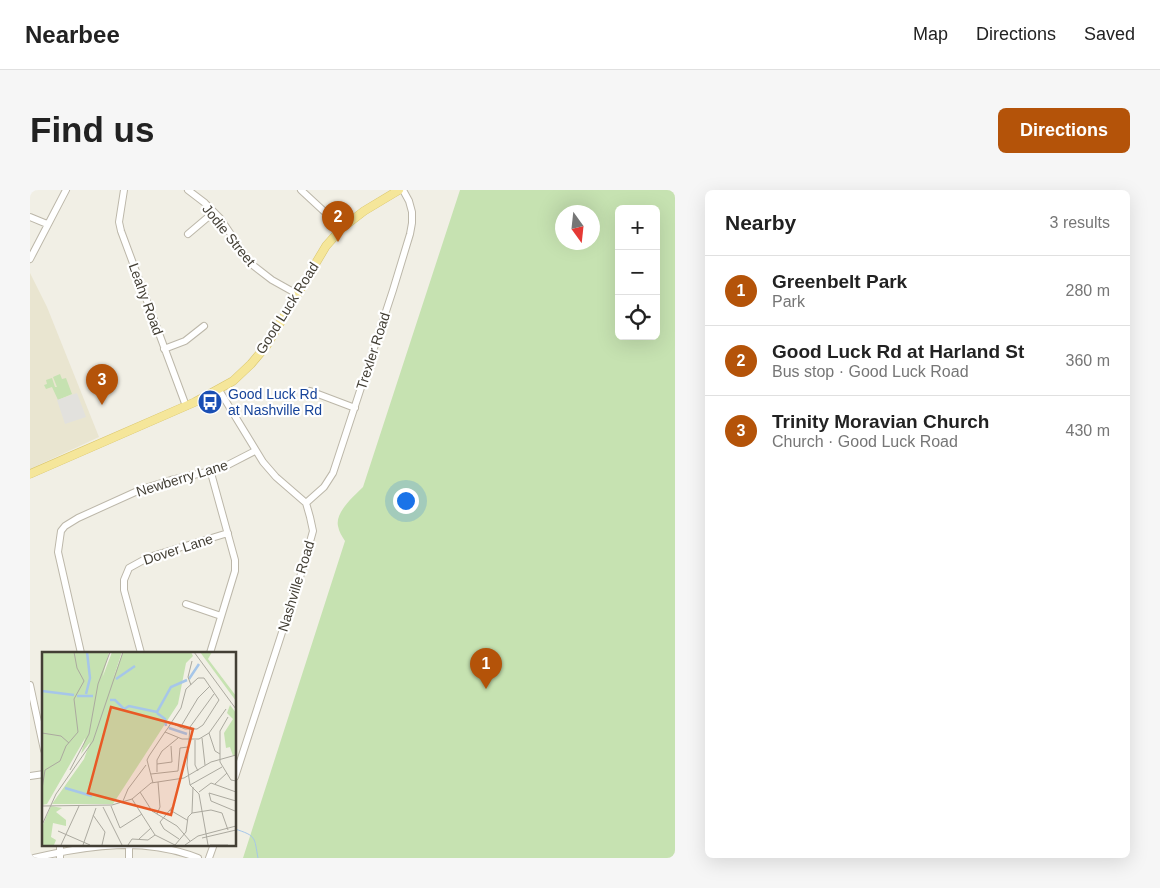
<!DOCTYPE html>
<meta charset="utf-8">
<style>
body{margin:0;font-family:Arial,sans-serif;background:#f6f6f6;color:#222}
.controls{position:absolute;right:15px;top:15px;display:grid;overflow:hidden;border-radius:8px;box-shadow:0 5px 20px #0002}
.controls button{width:45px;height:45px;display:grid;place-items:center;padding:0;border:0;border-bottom:1px solid #e0e0e0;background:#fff;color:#222;font:25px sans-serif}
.compass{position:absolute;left:525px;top:15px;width:45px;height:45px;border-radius:50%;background:#fff;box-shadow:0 5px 20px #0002;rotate:165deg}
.you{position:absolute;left:375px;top:310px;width:18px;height:18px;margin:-12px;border:4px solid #fff;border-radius:50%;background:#1a73e8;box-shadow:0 0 0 8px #1a73e833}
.badge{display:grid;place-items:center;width:32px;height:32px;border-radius:50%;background:#b45309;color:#fff;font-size:16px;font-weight:700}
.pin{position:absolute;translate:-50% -41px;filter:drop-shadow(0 1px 2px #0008)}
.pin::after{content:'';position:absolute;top:26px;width:18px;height:15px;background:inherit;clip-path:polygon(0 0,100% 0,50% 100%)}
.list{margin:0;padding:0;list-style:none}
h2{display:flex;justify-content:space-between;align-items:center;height:65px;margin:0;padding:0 20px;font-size:21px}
h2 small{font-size:16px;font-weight:400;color:#767676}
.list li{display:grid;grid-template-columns:32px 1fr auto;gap:15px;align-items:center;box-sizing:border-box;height:70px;padding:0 20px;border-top:1px solid #e0e0e0}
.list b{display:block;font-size:19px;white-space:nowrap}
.list p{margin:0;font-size:16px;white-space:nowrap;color:#767676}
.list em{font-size:16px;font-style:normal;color:#767676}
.icon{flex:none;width:28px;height:28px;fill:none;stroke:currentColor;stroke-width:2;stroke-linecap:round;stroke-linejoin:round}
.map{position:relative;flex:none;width:645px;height:668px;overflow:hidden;border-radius:8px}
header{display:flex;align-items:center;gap:30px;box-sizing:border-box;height:70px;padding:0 25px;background:#fff;border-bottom:1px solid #e0e0e0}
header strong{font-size:24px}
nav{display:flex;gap:28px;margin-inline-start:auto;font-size:18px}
.intro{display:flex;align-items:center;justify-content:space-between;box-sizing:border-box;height:120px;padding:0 30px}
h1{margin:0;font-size:35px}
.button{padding:12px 22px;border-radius:8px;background:#b45309;color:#fff;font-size:18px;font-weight:700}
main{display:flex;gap:30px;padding:0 30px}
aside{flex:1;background:#fff;border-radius:8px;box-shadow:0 5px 20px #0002}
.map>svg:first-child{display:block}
.education{fill:#e9e5d0}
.green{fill:#c6e2b1;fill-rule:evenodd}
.parking{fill:#e2e1dd}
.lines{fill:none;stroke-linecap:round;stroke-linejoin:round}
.stream{stroke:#a6c6e9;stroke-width:1}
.minor-casing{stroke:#bcb7a9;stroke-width:8}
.major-casing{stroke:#d9c56b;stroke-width:9}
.minor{stroke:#fff;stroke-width:6}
.major{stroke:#f5e69a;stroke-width:8}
.labels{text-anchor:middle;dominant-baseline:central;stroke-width:4.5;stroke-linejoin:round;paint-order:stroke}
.street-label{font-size:14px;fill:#433f35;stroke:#fff}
.transit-label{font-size:14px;fill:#164399;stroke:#fff;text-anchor:start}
.inset-river{fill:none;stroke:#a6c6e9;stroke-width:2.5}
.inset-road{fill:none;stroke:#aba99f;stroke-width:1}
.view{fill:#e85a26;fill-opacity:0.15;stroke:#e85a26;stroke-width:2.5}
.inset-edge{fill:none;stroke:#433f35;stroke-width:2.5}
</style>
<header>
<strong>Nearbee</strong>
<nav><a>Map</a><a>Directions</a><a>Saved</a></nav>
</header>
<div class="intro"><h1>Find us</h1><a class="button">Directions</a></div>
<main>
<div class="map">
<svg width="645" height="668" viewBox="0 0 645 668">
<rect width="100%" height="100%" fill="#f1efe5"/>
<!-- education -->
<path class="education" d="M0,83L17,117L69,247L0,279Z"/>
<!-- green -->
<path class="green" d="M430,0H645V668H213L315,351C312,346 309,342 308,336C305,322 324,306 333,297ZM589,19H626V146H589ZM562,22V52H532V22Z
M30,184L32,189L36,188L42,204L28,210L22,197L16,199L14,195L17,194L16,190L22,188L25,197H27L23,187Z"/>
<!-- parking -->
<path class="parking" d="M47,203L56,227L35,234L27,210Z"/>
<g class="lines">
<!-- stream -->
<path class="stream" d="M205,639C227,646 224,647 228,668"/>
<defs>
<path id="minor" d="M94,0L89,32L91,41L156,216
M158,0L175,13L190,28L220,73L242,90L267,104
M271,0L312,38
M0,27L17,34
M158,44L184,22
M0,69L36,0
M134,159L155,151L174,136
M189,200L233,272L246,287L276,313L280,327L283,341L271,384L205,587
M280,201L325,218
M276,313L294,297L303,283L363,100L380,44L382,33V22L379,11L373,0
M156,414L191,426
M51,463L28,362L31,341L35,336L48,328L112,299L141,290L190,279L225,261
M111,463L94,400V390L99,378L119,367L198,343
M180,463L205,381V370L181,283
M0,495L14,560
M0,586L14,584
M30,654V668
M4,668C59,655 114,647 168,668
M99,668V655
M179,668L184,654"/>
<path id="major" d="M0,284L165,212L203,191L221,174L237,155L296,56L312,38L334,21L369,0"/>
</defs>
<!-- minor casing -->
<use href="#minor" class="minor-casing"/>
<!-- major casing -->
<use href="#major" class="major-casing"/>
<!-- minor -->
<use href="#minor" class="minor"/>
<!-- major -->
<use href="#major" class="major"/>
</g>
<!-- icons -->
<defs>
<symbol id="bus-disc" viewBox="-11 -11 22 22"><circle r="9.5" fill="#1a4fb4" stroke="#fff"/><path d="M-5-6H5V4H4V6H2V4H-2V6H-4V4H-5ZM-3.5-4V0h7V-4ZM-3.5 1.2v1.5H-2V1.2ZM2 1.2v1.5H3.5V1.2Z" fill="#fff"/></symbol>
</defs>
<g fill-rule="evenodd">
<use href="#bus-disc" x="166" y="198" width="28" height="28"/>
</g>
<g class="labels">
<!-- street labels -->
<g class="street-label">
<text transform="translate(199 45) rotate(51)">Jodie Street</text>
<text transform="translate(116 109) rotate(70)">Leahy Road</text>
<text transform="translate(257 118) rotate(-58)">Good Luck Road</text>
<text transform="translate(343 161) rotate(-72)">Trexler Road</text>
<text transform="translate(152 288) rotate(-17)">Newberry Lane</text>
<text transform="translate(148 359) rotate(-18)">Dover Lane</text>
<text transform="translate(266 396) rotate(-73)">Nashville Road</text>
</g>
<!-- transit labels -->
<g class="transit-label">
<text x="198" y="204">Good Luck Rd<tspan x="198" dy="16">at Nashville Rd</tspan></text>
</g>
</g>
<!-- overview -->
<g transform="translate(12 462)">
<rect width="194" height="194" fill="#f1efe5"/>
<path d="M0,0H67L46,81L5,152L0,153ZM70,0H80L52,85L39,102L56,37ZM81,0H149L151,4L144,11L136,52L71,152H10L42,107ZM158,0H170L166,7L194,44V49ZM188,53L194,61V103L191,104L188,95L184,96L182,81L191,67L185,61ZM9,154L20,156L14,160L24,168V174L11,171L9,185L14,188L12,193H0V175Z" fill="#c6e2b1"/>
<path class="inset-river" d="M74,27L93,14M147,27L157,12M0,39L32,43M44,42L48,26L45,0M35,44H51M68,48H73L82,57L87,54L115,60L129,35L145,28M115,61L123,67L124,74M127,76L145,82M23,136L50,144"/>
<path class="inset-road" d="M152,0L194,57M149,33L146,25L150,9M186,65L178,79V110L189,128L194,129M138,76L156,46L168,34M123,80L140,87H157L167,81L184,57M0,81L19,84L27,91M167,81L173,99L178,102M160,86L163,113M153,88V113L156,119M115,112L130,110L129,94M28,118L47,82L56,32L68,0M115,120V108L120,99L136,86M109,122L136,119L138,96L146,95M111,131L105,108L107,104L123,80L126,76L129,71L139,56L144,37L156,26H162L177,48L161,73L155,77H143L129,71M173,132L185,121M148,133L180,115M0,137L3,118L18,109L24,94L36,80L32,47L42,29L35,16L32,0M98,140L110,159L135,174L148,189M157,140L169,131L194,140M90,147L113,183L133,193M81,149L86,137L104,113M132,153L118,170L122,177L137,187M0,154L70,153L90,147L109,131L142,126L169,110L194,103M69,154L78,176L100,162M61,155L80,193M128,158L145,168M193,159L169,149L167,141L194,149M150,161L151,135M115,162L118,155L116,130M51,163L63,180L60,193M0,173L14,142L51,89L81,0M16,179L48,193M160,186L194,178M97,187L109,176M19,193L37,154M41,193L54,156M86,193L90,187L106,188L113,183M133,193L144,180L146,165L150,161L169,158L180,161L186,178M143,193L156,184L194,174M166,193L157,142L148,133L145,113L148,75L172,42M168,193H186"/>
<path class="view" d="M69,55L151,77L129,163L46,141Z"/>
<rect width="194" height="194" class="inset-edge"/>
</g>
</svg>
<div class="controls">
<button>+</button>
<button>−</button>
<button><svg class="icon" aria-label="locate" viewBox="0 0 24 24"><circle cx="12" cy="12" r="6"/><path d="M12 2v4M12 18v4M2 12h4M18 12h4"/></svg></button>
</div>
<svg class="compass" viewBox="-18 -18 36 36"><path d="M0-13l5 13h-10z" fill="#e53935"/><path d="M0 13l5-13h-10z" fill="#767676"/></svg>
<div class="you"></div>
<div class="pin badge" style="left:456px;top:499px">1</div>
<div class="pin badge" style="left:308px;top:52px">2</div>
<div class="pin badge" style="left:72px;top:215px">3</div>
</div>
<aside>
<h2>Nearby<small>3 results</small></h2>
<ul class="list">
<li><span class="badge">1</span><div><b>Greenbelt Park</b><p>Park</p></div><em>280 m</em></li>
<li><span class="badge">2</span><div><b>Good Luck Rd at Harland St</b><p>Bus stop · Good Luck Road</p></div><em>360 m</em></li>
<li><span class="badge">3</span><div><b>Trinity Moravian Church</b><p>Church · Good Luck Road</p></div><em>430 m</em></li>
</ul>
</aside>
</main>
